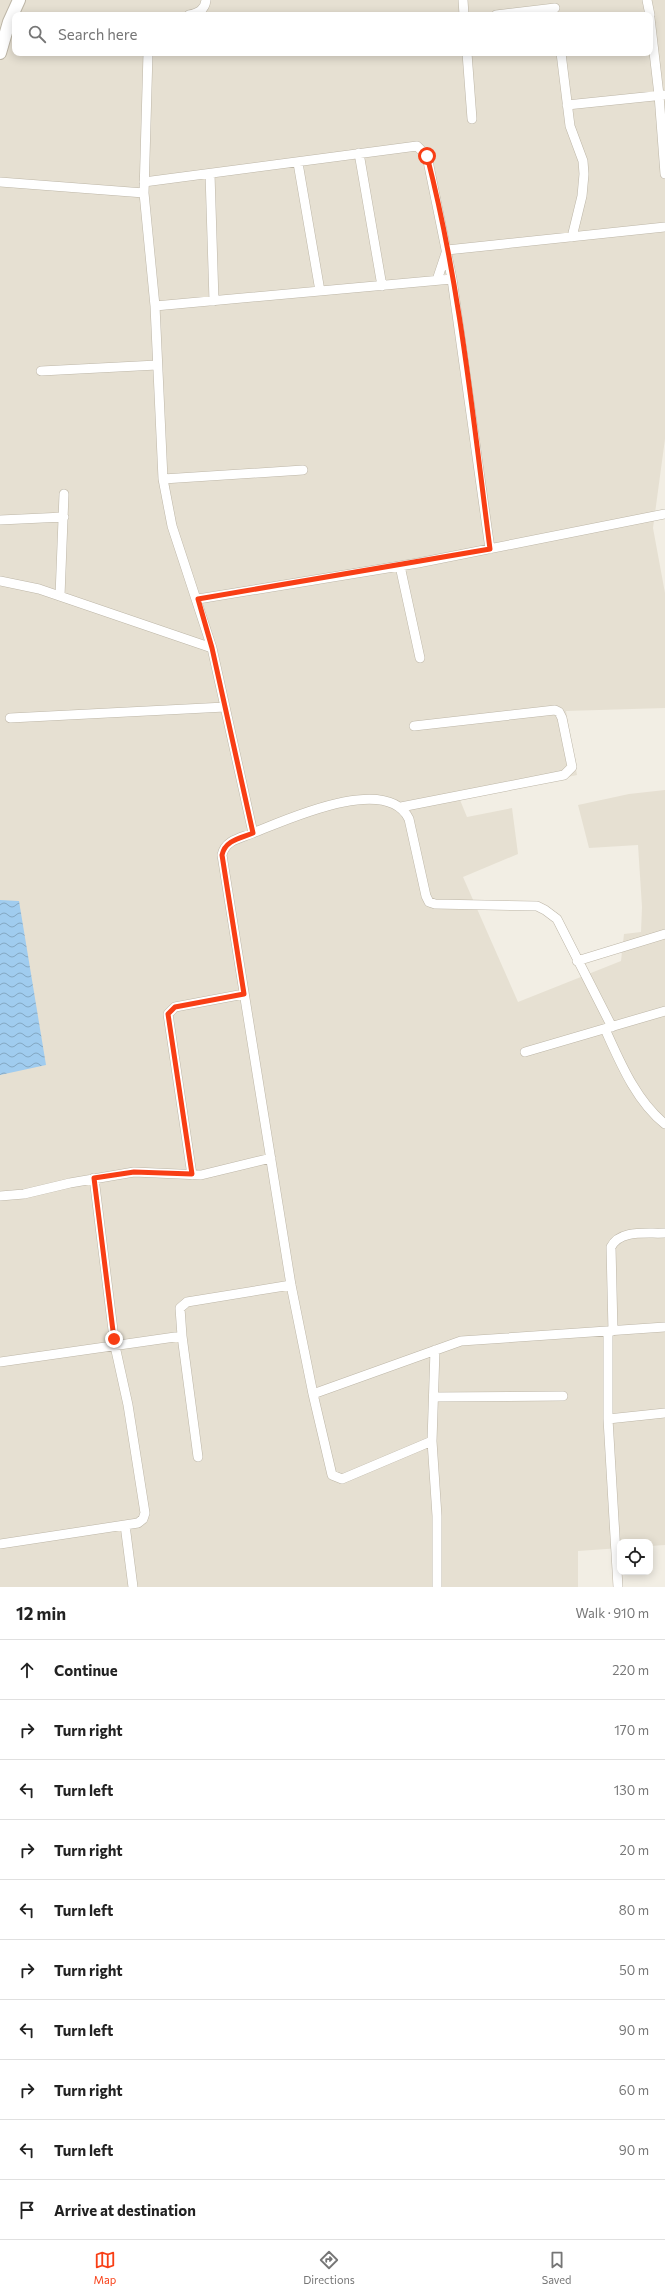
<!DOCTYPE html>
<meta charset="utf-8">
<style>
body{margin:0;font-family:Commissioner,sans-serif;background:#f2f2f2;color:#222}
.controls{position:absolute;right:12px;bottom:12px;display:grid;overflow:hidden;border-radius:8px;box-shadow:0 2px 10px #0003}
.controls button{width:36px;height:36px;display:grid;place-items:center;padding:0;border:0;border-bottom:1px solid #e0e0e0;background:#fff;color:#222;font:20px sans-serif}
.stop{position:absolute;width:12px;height:12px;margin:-9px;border:3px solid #f83e15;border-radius:50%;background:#fff}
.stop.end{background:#f83e15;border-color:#fff;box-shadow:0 1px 4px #0008}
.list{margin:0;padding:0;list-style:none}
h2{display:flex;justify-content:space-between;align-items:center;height:52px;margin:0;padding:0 16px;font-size:17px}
h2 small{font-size:13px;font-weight:400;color:#767676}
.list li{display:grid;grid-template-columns:26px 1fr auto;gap:12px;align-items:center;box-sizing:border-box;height:60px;padding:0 16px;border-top:1px solid #e0e0e0}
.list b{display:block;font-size:15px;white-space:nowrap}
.list em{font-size:13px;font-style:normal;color:#767676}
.icon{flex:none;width:22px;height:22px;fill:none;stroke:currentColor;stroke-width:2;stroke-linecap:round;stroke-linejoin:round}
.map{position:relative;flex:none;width:665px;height:1587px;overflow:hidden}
.search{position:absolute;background:#fff;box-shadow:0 2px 10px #0003;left:12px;right:12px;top:12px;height:44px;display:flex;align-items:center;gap:10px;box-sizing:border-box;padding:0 14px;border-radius:8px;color:#767676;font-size:15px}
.sheet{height:652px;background:#fff}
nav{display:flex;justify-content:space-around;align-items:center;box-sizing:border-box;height:56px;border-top:1px solid #e0e0e0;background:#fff;font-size:11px;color:#767676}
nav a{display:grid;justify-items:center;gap:2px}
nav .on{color:#f83e15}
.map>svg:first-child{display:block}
.residential{fill:#e6e0d2;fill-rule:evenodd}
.water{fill:url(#water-waves)}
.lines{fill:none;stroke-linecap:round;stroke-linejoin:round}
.minor-casing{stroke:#bdb6a7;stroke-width:10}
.tertiary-casing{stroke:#bdb6a7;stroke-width:14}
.minor{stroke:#fff;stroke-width:9}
.tertiary{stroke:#fff;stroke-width:12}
.route{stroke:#f83e15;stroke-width:5}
</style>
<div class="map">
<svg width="665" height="1587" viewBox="0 0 665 1587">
<defs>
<pattern id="water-waves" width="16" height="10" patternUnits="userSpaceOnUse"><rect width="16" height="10" fill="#a0ccef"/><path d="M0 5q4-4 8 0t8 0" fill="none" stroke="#84a7c2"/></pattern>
</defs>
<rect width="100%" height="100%" fill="#f2eee4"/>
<!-- residential -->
<path class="residential" d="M0,0H665V439L653,528L665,593V708L566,711L577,775L460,800L467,817L512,808L518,854L463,877L518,1002L621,961L624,934L641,932L642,907L638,845L589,848L578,805L629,794L665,790V1545L650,1546V1542H620V1548L578,1551V1587H0ZM15,15H650V53H15Z"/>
<!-- water -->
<path class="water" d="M0,900L19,901L46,1065L0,1075Z"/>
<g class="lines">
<defs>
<path id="minor" d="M463,0L464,15
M647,0L650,15
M189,15C198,13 205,10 206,0
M496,15L555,8
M650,18L659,95L665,174
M148,53L144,193L155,306L163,479L172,526L212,648
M467,53L472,119
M561,53L570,126L583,161L584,174L582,196L572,237
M567,105L664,95
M359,153L382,286
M298,163L320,291
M210,174L214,301
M0,182L144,193
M144,182L417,146L427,156L452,279L490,549
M437,280L447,250L665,227
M155,306L452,279
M41,371L157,365
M163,479L303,470
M0,520L64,517
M400,566L420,658
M0,581L39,589L212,648L253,833C286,820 387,773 409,819L426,896L429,902L435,904L537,906L545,910L557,919L612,1027
M60,596L64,494
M198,599L418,563L665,514
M10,718L225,707
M401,807L564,775L572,767L562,718L559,712L555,710L414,726
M253,833C241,838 225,840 222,855L291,1285L313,1394
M577,961L665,934
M605,1029C620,1062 636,1101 665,1124
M525,1052L665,1011
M192,1175L168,1014L175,1007L244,994
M0,1196L24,1194L70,1183L134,1172L201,1175L271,1158
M608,1331V1419L618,1587
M613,1331L611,1247C620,1229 647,1234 665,1233
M182,1336L198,1457
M435,1350L432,1441L437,1516V1587
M0,1362L182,1336L180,1308L187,1302L291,1285
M434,1397L563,1396
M608,1419L665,1413
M432,1441L342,1479L332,1475L313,1394L461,1341L665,1327
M125,1525L133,1587
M0,1544L138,1523L143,1519L145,1513L128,1405L115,1346L94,1178"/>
<path id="tertiary" d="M0,53L9,22L19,0"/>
</defs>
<!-- minor casing -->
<use href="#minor" class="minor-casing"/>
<!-- tertiary casing -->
<use href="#tertiary" class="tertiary-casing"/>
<!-- minor -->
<use href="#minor" class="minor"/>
<!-- tertiary -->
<use href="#tertiary" class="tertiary"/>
</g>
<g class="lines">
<!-- route -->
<path class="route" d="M114,1339L94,1178L134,1172L192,1174L168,1014L175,1007L244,994L222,855C225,840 241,838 253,833L212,648L198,599L490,549C473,418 460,284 427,156"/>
</g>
</svg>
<div class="controls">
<button><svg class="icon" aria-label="locate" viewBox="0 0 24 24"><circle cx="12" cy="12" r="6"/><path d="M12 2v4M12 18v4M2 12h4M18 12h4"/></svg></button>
</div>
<div class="stop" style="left:427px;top:156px"></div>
<div class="stop end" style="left:114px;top:1339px"></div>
<div class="search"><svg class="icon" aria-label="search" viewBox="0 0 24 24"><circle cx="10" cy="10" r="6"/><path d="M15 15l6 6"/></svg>Search here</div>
</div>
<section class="sheet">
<h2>12 min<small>Walk · 910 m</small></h2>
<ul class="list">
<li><svg class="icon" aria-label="ahead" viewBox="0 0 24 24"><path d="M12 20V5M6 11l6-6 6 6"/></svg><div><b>Continue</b></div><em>220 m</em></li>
<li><svg class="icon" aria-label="right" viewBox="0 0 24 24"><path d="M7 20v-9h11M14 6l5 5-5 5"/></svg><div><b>Turn right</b></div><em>170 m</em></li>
<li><svg class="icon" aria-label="left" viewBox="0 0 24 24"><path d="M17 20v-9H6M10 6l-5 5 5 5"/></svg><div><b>Turn left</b></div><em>130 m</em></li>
<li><svg class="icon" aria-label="right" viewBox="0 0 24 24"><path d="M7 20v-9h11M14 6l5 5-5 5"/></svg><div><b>Turn right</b></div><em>20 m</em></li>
<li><svg class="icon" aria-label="left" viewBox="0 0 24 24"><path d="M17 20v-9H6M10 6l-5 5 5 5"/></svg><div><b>Turn left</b></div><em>80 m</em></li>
<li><svg class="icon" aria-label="right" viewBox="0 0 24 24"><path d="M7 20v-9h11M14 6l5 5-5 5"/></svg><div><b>Turn right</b></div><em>50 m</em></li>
<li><svg class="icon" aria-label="left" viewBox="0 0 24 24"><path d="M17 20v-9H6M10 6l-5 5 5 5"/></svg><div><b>Turn left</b></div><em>90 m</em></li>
<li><svg class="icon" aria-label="right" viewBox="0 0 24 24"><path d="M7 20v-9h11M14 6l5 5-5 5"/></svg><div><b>Turn right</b></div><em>60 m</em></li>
<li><svg class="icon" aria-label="left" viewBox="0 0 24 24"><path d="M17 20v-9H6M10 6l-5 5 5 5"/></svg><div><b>Turn left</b></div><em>90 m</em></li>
<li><svg class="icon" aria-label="arrive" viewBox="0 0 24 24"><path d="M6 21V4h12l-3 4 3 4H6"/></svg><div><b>Arrive at destination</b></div></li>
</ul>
</section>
<nav>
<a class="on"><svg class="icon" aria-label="map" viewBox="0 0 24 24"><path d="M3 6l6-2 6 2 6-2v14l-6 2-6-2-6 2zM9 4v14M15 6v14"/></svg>Map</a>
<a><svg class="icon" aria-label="directions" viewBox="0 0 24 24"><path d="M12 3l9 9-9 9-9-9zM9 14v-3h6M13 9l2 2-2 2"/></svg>Directions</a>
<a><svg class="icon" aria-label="saved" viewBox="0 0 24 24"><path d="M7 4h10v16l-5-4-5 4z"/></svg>Saved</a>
</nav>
